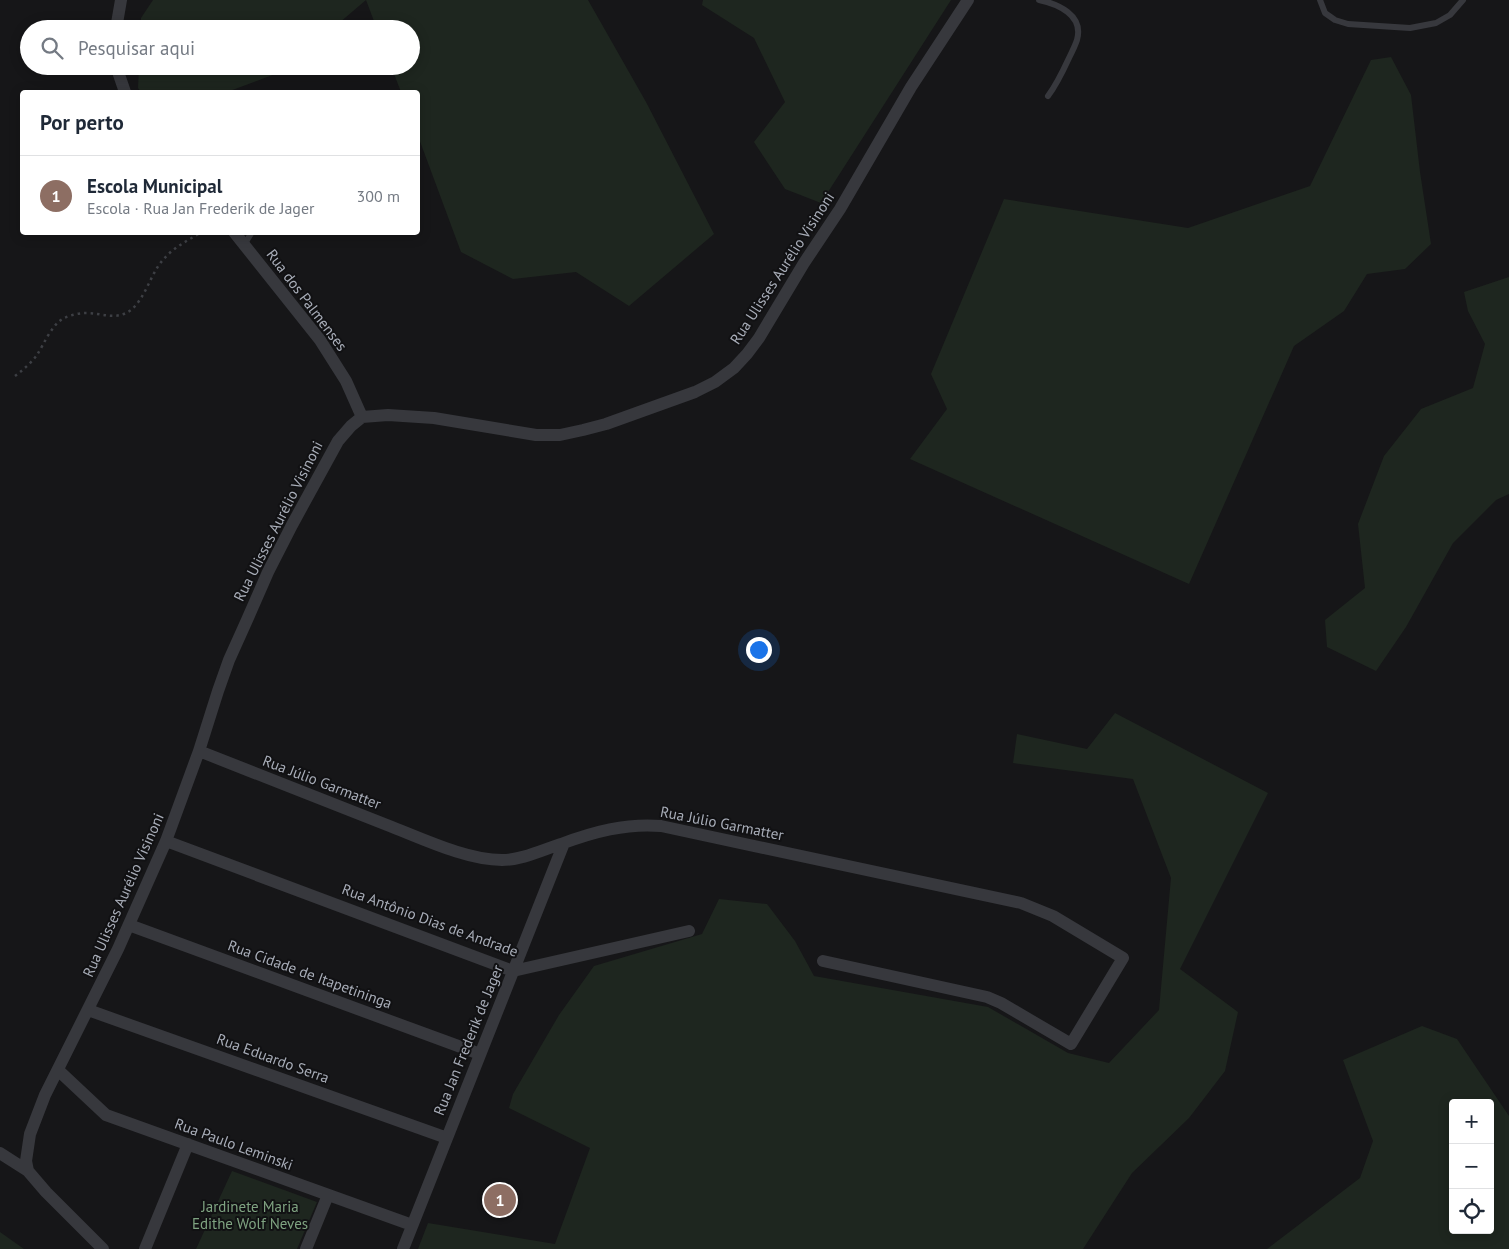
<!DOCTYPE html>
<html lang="pt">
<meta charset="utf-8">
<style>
body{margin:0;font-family:"PT Sans",sans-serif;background:#f6f6f7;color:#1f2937}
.controls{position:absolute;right:15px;bottom:15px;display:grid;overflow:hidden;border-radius:5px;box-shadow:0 2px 12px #0003}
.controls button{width:45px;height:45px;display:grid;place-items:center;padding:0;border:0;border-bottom:1px solid #e0e1e3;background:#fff;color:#1f2937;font:25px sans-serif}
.you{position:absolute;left:758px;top:649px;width:18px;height:18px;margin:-12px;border:4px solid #fff;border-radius:50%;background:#1a73e8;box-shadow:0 0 0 8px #1a73e833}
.badge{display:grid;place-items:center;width:32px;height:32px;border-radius:50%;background:#7e6636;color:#fff;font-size:16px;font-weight:700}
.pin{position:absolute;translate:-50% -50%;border:2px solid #fff;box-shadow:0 1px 5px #0006}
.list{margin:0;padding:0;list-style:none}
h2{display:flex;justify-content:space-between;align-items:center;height:65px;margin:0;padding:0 20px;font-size:21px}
h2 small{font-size:16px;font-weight:400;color:#747a83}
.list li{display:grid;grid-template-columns:32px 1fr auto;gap:15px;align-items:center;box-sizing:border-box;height:80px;padding:0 20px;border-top:1px solid #e0e1e3}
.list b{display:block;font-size:19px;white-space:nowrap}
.list p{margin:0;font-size:16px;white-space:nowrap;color:#747a83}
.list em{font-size:16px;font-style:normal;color:#747a83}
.icon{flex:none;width:28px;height:28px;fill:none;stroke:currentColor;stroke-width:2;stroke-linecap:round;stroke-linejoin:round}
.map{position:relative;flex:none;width:1509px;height:1249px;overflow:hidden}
.search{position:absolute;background:#fff;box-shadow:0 2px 12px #0003;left:20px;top:20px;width:400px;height:55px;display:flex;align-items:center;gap:12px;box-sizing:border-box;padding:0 18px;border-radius:28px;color:#747a83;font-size:19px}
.panel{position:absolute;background:#fff;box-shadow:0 2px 12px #0003;left:20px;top:90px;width:400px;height:145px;border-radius:5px}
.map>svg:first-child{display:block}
.green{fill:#1e261f;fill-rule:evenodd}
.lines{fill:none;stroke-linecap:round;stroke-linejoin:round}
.path{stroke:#3d3f44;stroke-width:2.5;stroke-dasharray:2.5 4;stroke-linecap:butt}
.service{stroke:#37383d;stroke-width:6}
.minor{stroke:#37383d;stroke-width:12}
.labels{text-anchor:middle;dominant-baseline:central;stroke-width:4;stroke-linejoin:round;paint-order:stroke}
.street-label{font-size:15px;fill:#a8adb8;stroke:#111113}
.park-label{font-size:15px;fill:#7fa381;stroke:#111113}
</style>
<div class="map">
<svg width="1509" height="1249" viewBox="0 0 1509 1249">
<rect width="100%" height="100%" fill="#161618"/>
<!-- green -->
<path class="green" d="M153,0H588L646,102L714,234L629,306L576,272L513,279L461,252L418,136V92H401L391,66H411V29H377L366,0L332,29H141V18Z
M703,0H951L821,203L785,189L754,142L785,102L754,38L702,5Z
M1391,57L1411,95L1420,172L1431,244L1405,269L1367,274L1344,311L1294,346L1189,584L910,459L947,409L931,374L1004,199L1188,228L1310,186L1371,60Z
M139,66H288L283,71L227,92H141L138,88Z
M1509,277V494L1496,500L1453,543L1406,627L1376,671L1327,647L1325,620L1365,588L1358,524L1384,456L1421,409L1473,388L1485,344L1468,311L1464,292Z
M1115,713L1268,793L1180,969L1238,1012L1225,1071L1189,1118L1132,1173L1083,1249H418L428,1223L555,1244L590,1148L509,1108L513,1094L559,1015L594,966L702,934L719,899L767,904L795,941L814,976L988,1007L1068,1053L1109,1063L1159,1010L1171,878L1133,779L1013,763L1017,734L1087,749Z
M1422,1026L1457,1039L1509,1116V1249H1267L1360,1178L1373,1141L1343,1060ZM1453,1103H1490V1230H1453Z
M232,1171L317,1202L297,1249H196Z
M0,1232L24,1249H0Z"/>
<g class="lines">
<!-- path -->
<path class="path" d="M15,376C23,370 31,363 37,355C44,344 52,324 64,318C71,315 79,313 86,313C103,313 116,321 131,310C143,300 149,281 157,268C168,250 185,242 202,232"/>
<!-- service -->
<path class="service" d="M1039,0C1058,4 1084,15 1077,40C1075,46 1072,52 1069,58C1063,71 1057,84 1048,96
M1320,0L1325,13L1335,20L1348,24L1410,28L1436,23L1450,15L1463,0
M244,245L252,232"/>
<!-- minor -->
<path class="minor" d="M116,29L121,0
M116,66L125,92
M234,232L320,340L346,381L362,417
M199,751C262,776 324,800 387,825C421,838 466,860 502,860C522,860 542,850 561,844C593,832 626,823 661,826L1021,903L1053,916L1123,958L1071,1044L1001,1003L987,997L823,961
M166,841L513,971L689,931
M129,925L480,1054
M88,1010L447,1138
M58,1070L106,1115L412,1225
M0,1153L28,1171
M103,1249L46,1192L28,1171L26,1161L30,1134L45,1095L118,949L166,841L199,751L218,691L229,660L247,620L268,572L292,525L338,441L351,426L362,417L388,415L434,418L536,435H560L583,430L606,424L695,392L715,382L734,368L747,354L759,338L804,263L840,209L911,87L968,0
M145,1249L188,1144
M306,1249L328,1195
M403,1249L564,843"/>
</g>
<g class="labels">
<!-- street labels -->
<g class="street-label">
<text transform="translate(782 268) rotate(-57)">Rua Ulisses Aurélio Visinoni</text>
<text transform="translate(307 300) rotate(53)">Rua dos Palmenses</text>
<text transform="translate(278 521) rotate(-63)">Rua Ulisses Aurélio Visinoni</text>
<text transform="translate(322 782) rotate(21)">Rua Júlio Garmatter</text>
<text transform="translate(722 823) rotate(11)">Rua Júlio Garmatter</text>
<text transform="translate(123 895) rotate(-66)">Rua Ulisses Aurélio Visinoni</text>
<text transform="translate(430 920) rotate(20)">Rua Antônio Dias de Andrade</text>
<text transform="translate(310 974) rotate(20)">Rua Cidade de Itapetininga</text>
<text transform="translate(468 1040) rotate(-68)">Rua Jan Frederik de Jager</text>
<text transform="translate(273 1058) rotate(20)">Rua Eduardo Serra</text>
<text transform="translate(234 1144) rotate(20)">Rua Paulo Leminski</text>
</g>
<!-- park labels -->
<g class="park-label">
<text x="250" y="1206">Jardinete Maria<tspan x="250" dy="17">Edithe Wolf Neves</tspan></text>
</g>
</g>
</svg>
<div class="controls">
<button>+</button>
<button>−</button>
<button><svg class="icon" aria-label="locate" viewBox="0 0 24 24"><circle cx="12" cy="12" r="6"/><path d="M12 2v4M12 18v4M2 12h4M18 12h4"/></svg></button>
</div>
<div class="you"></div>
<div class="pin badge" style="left:500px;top:1200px;background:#8d6e63">1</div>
<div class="search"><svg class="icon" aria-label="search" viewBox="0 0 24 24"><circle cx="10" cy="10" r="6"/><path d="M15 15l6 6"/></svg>Pesquisar aqui</div>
<section class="panel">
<h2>Por perto<small></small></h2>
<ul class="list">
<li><span class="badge" style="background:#8d6e63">1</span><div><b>Escola Municipal</b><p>Escola · Rua Jan Frederik de Jager</p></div><em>300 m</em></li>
</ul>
</section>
</div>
